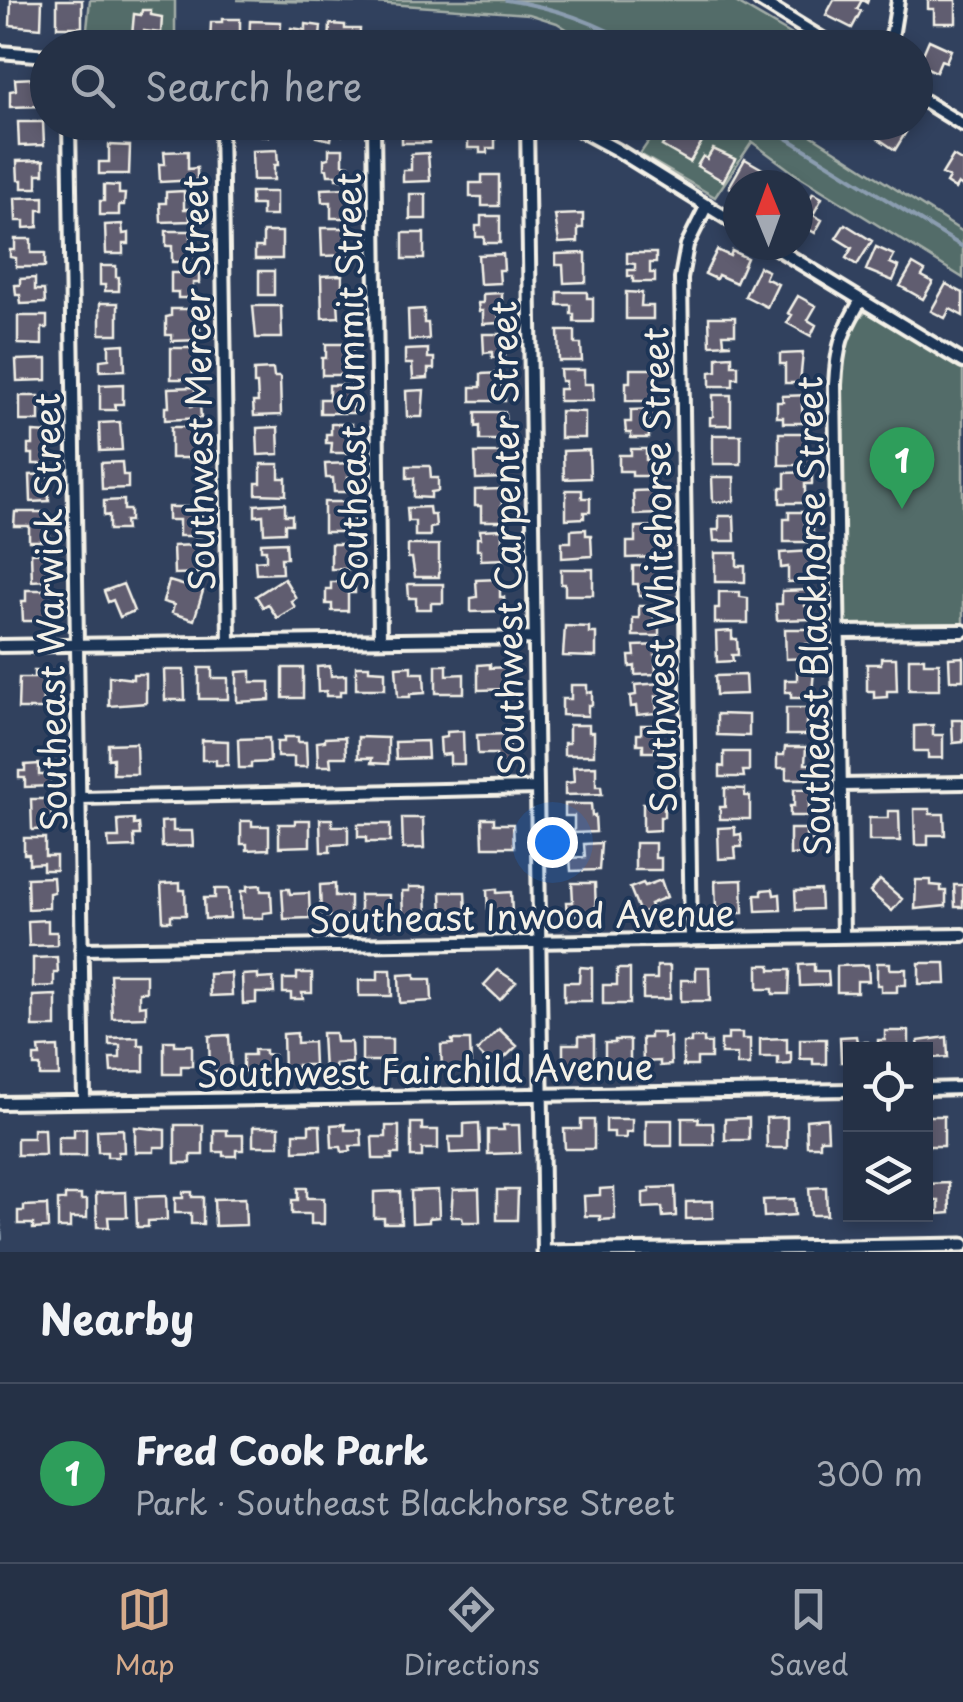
<!DOCTYPE html>
<meta charset="utf-8">
<style>
body{margin:0;font-family:"Playpen Sans",sans-serif;background:#2d394d;color:#f1f3f6}
.controls{position:absolute;right:30px;bottom:30px;display:grid;overflow:hidden;border-radius:0px;box-shadow:0 5px 15px #0003}
.controls button{width:90px;height:90px;display:grid;place-items:center;padding:0;border:0;border-bottom:2px solid #424c5f;background:#253146;color:#f1f3f6;font:50px sans-serif}
.compass{position:absolute;left:723px;top:170px;width:90px;height:90px;border-radius:50%;background:#253146;box-shadow:0 5px 15px #0003;rotate:359deg}
.you{position:absolute;left:552px;top:842px;width:35px;height:35px;margin:-25px;border:8px solid #fff;border-radius:50%;background:#1a73e8;box-shadow:0 0 0 15px #1a73e833}
.badge{display:grid;place-items:center;width:65px;height:65px;border-radius:50%;background:#d6ab8b;color:#fff;font-size:32px;font-weight:700}
.pin{position:absolute;translate:-50% -82px;filter:drop-shadow(0 2px 5px #0008)}
.pin::after{content:'';position:absolute;top:52px;width:35px;height:30px;background:inherit;clip-path:polygon(0 0,100% 0,50% 100%)}
.list{margin:0;padding:0;list-style:none}
h2{display:flex;justify-content:space-between;align-items:center;height:130px;margin:0;padding:0 40px;font-size:42px}
h2 small{font-size:32px;font-weight:400;color:#a3a9b3}
.list li{display:grid;grid-template-columns:65px 1fr auto;gap:30px;align-items:center;box-sizing:border-box;height:180px;padding:0 40px;border-top:2px solid #424c5f}
.list b{display:block;font-size:38px;white-space:nowrap}
.list p{margin:0;font-size:32px;white-space:nowrap;color:#a3a9b3}
.list em{font-size:32px;font-style:normal;color:#a3a9b3}
.icon{flex:none;width:55px;height:55px;fill:none;stroke:currentColor;stroke-width:2;stroke-linecap:round;stroke-linejoin:round}
.map{position:relative;flex:none;width:963px;height:1252px;overflow:hidden}
.search{position:absolute;background:#253146;box-shadow:0 5px 15px #0003;left:30px;right:30px;top:30px;height:110px;display:flex;align-items:center;gap:25px;box-sizing:border-box;padding:0 35px;border-radius:55px;color:#a3a9b3;font-size:38px}
.sheet{height:310px;background:#253146}
nav{display:flex;justify-content:space-around;align-items:center;box-sizing:border-box;height:140px;border-top:2px solid #424c5f;background:#253146;font-size:28px;color:#a3a9b3}
nav a{display:grid;justify-items:center;gap:5px}
nav .on{color:#d6ab8b}
.map>svg:first-child{display:block}
.green{fill:#536c69;stroke:#a4aea8;stroke-width:2.5}
.lines{fill:none;stroke-linecap:round;stroke-linejoin:round}
.stream{stroke:#8b9db0;stroke-width:4}
.building{fill:#615d6f;stroke:#f4f1e8;stroke-width:2.5}
.minor-casing{stroke:#f4f1e8;stroke-width:18}
.tertiary-casing{stroke:#f4f1e8;stroke-width:19}
.minor{stroke:#1d3557;stroke-width:10}
.tertiary{stroke:#1d3557;stroke-width:11}
.labels{text-anchor:middle;dominant-baseline:central;stroke-width:8;stroke-linejoin:round;paint-order:stroke}
.street-label{font-size:35px;fill:#f4f1e8;stroke:#1d3557}
</style>
<div class="map">
<svg width="963" height="1252" viewBox="0 0 963 1252">
<rect width="100%" height="100%" fill="#31415e"/>
<filter id="ink" filterUnits="userSpaceOnUse"><feTurbulence type="fractalNoise" baseFrequency=".01" numOctaves="2"/><feDisplacementMap in="SourceGraphic" scale="20" xChannelSelector="R" yChannelSelector="G"/><feConvolveMatrix kernelMatrix="1 2 1 2 8 2 1 2 1" color-interpolation-filters="sRGB"/></filter>
<g filter="url(#ink)">
<!-- green -->
<path class="green" d="M90,0H175V47L85,48Z
M237,0H732L794,36L785,47H595L557,23L529,14L375,3Z
M661,123H792L963,232V278L794,173L752,142L715,197L640,154Z
M866,312L892,323L963,368V627L842,629L841,390C844,362 842,331 866,312Z"/>
<g class="lines">
<!-- stream -->
<path class="stream" d="M506,0C554,7 597,22 639,48
M761,122L963,247
M0,1222L1,1239"/>
</g>
<!-- building -->
<path class="building" d="M11,0H42L41,28L10,25Z
M57,0H82V27H57Z
M834,0H868L867,3L862,0L857,9L861,11L852,28L826,15Z
M928,0H956V23H934V9H928Z
M142,10H151V15L162,17L161,33L144,31V37L132,36L134,14L141,15Z
M222,19H240V42L210,44L211,22H222Z
M250,21L281,22L280,48H268V44L259,43V47H249Z
M306,24L321,26L319,48H288L291,28L306,30Z
M330,24L345,25V29H360L359,48H329Z
M412,31L432,32V48H412Z
M929,40L951,50L946,62L941,60L936,72L916,63V50L923,54Z
M446,41L476,43V48H446Z
M36,78L37,92H41L42,106L10,107V91L16,90L15,79Z
M18,122H43L44,145L19,146Z
M247,122H279L278,130L269,129L268,136L246,133Z
M312,122H344L342,135L332,133L331,140L317,137L318,131L311,130Z
M407,122H429V143H402V131H407Z
M885,122H898L896,126L906,132L895,150L876,137Z
M468,123H480V131H495V148H487V153H480V148H468Z
M638,123L665,122L667,123L657,140L643,132L646,127Z
M691,127L706,135L690,162L662,146L672,129L685,137Z
M109,145L130,146L129,174H99V162H109Z
M329,149H343V164L349,165V179H336V175H328L327,169L324,168V159L329,158Z
M713,149L735,159L723,181L697,166L703,156L707,159Z
M277,150L278,165H274V180H253L252,151Z
M188,151V169L197,168V180L160,182L159,164H165L164,152Z
M428,153L430,181L403,182V170H411V154Z
M953,156L963,162V187L958,184L955,189L946,183L949,178L942,174Z
M745,159L773,175L768,185H738V192L729,187Z
M44,160V174H37V188H22V180H18L17,161Z
M482,175H499V206H482V197H470V183H482Z
M104,185L119,186V194H125L124,205H119V215H100V201H104Z
M349,188L348,218H331V202H322L321,189Z
M184,191V209H189L190,221L161,222L160,203H166V192Z
M251,192H276V216H262V205H251Z
M798,193L810,199L813,193L822,198L813,215L822,220L815,233L805,227L809,219L798,213Z
M410,194H426V219H410Z
M44,197V210H38V227L24,228V221H16L15,198Z
M583,214V228H578V242L559,243L555,215Z
M481,216H500V243H484V237H476V226H481Z
M122,224L123,234L129,233V244H123V254H106L105,225Z
M845,224L872,241L857,265L846,258L852,248L836,238Z
M321,228H345L346,243H351V255L322,256Z
M166,231H191V249H198L199,262H172V246H166Z
M263,232H282V259H255V247H263Z
M403,233H424V259H403Z
M15,239H31V253H45V267H16V258L10,257V250H15Z
M876,247L894,255L890,263L899,267L893,281L866,270Z
M717,250L730,256L732,251L747,258L736,283L718,275L716,279L705,274Z
M586,253V282L564,283L563,265H556V254Z
M627,253H656V263H650V273H655V282H633V276H628V270H635V264L627,263Z
M503,254L504,270H499L500,283L480,284L478,255Z
M913,264L925,271L922,276L933,282L923,299L900,286Z
M100,266H116V277H119V291H105V285H100Z
M759,267L768,271L765,278L778,284L767,307L745,296Z
M259,271H274V295H259Z
M171,273H199V283H193V298H178V292H171Z
M342,275V301H338L339,317L322,318L321,276Z
M35,278V290H44L45,303L21,304L20,295H16L15,285H20V279Z
M946,284L963,293V316L950,309L945,318L931,311Z
M558,292H587V298H593V322H574V314H571V305H558Z
M626,292L642,293L641,306H653V319H626Z
M502,293V304H498L499,323L483,324V311H479L478,303H483V294Z
M798,296L816,306L808,320L816,325L811,336L787,323L792,315L788,313Z
M100,303H118V334H100Z
M253,306H281L282,338H256Z
M171,309H194V328H200V340L172,341V335H166V317L171,316Z
M424,309V323H428L429,339L409,340L408,310Z
M18,316H47V328H42V345L18,344Z
M709,317H735V334H723L724,343L731,344L710,345Z
M558,331H575V344H581L582,361H559Z
M483,334H504L505,357L492,358V352L484,353Z
M124,344L125,370L100,371V360L109,359V345Z
M326,344H353V355L346,356V375H322V358H326Z
M171,348H199L197,370H193V379H171Z
M428,349V358H434V369H428V378L413,379L412,364H405V350Z
M803,353L800,383H785V364H780V354Z
M732,356V365H738V378H733V386H710V372L717,371V357Z
M47,359V380L17,381L16,360Z
M273,369L274,377H280L281,415L254,416L253,402H258L257,384H254V370Z
M630,369H654L656,401H626V382H630Z
M560,370H584V384H593V401H559V389H565V381H561Z
M501,373V389H505V401H471V387H481V374Z
M123,384V404H115L116,410H100V385Z
M329,385H350V402H353V413H320V399H329Z
M195,387V398H190L191,406L200,405L201,418L165,420V407H169L168,388Z
M424,390L422,417H407L406,391Z
M713,395H731V425H710V417L713,416Z
M810,395V404H802L803,423H783V417H777V402H783L782,396Z
M20,396H39V421H20Z
M657,409L658,420L648,421L649,438H631V433H626L625,422H631V410Z
M560,411L585,412V438H560Z
M476,412H505L506,440H480V426L476,427Z
M120,422L122,450L100,451L99,423Z
M331,424H352L353,453H331L332,443H326V434H331Z
M171,427H198V458H171Z
M278,427L279,454L258,455L257,428Z
M33,432L49,433V464H33V454H28V445H33Z
M779,433H806V448H811V465H779Z
M713,435H741V464H713Z
M631,449H646V460H657L656,476H632V471H619V455H631Z
M589,450L590,478L564,479L563,451Z
M475,453H505V478L476,479Z
M122,462L123,475H128V488L102,489L101,463Z
M352,463L353,477H348V492H334L333,478H326L325,464Z
M261,464H279V478H286V495L256,494V483H261Z
M407,466H430L431,478H438V491L431,492V498L414,497V478H407Z
M812,472V484H805V503H780V488H785V473Z
M48,474L49,501L31,502L30,475Z
M712,477H734V501L713,502Z
M502,489V508H508V521H481V506H475V490Z
M566,490H582V498H590V512H584V518L566,519Z
M659,490V514L634,515L633,491Z
M124,500V510H130V521H125L126,530H109V515L104,516V501Z
M324,502H354V532H324Z
M285,503V515H292V524H285V532L264,533L263,515L255,516V505Z
M168,507H202L201,536H179V520H168Z
M429,507L430,515H435L436,527L430,528V536H415V521H408L407,508Z
M15,512H49L50,541H29V526H14Z
M789,512H805V528H813V542H784V519H789Z
M719,516H734L735,541H714L713,530H719Z
M658,526L659,557L627,558V542H635V527Z
M502,529V548H507V559L481,560V550H477V538H481L480,530Z
M586,529V535H591L592,556L562,558V542H571V530Z
M286,542L287,558H281L282,573L256,574L255,561L266,560V550H261V543Z
M331,544H355V569H331Z
M196,545L197,561H203V573L174,574L173,546Z
M408,545H439V577H415L412,558H408Z
M813,551V565L806,566L807,581L788,582V567L781,568L780,553Z
M50,552V566H46L47,580L32,581L31,553Z
M715,553H737V566H745V582H715Z
M633,566H658V579H654V596H639L638,584H633Z
M561,569H593V595H565V584H561Z
M284,578L296,598L291,601L295,607L277,618L268,604L263,607L256,596Z
M500,579V597H504L505,611L471,612V598L477,597L476,580Z
M169,581L203,591L194,620L172,613L174,605L163,602Z
M331,582H355V593H348V611H332V604H326V589H331Z
M123,584L134,611L120,617L113,600L108,602L104,591Z
M408,584H443V603H431V609H416V598H409Z
M26,590H51L50,621H23L22,601H26Z
M811,590V599H805V606H813L814,619L777,620L776,604H782V591Z
M719,592H740V597L748,598V623H715V608H719Z
M639,606H654V622H659V636H633V618H639Z
M565,626L589,627V633H596V657L563,656Z
M785,629H812V644H806V658L786,659Z
M732,631V639H737L738,655H732L733,661L717,662L716,632Z
M661,645L662,655H655L656,674L635,675V666L630,667L629,656H635L634,646Z
M963,657V680H950L949,658Z
M881,658H896L897,691H887V697L874,698V691H867V664H881Z
M909,658H924V663H939V690H909Z
M490,664V668L508,667L509,689L478,690V665Z
M436,665H447V675L464,674V693H436Z
M330,666L331,676L346,675V691H340V696H326V691L318,692L317,667Z
M356,666H369V670L385,671V689H356Z
M411,666V673H424L425,693L410,694V697H398L396,667Z
M199,668H212V678H228V699H199Z
M283,668H303V698H283Z
M164,670H184L185,700H165Z
M34,671H53V685H44L42,709H18L19,678H34Z
M251,671V682H270V700L237,702V672Z
M797,671H814L812,693L815,694V698H791V692H785V680H797Z
M133,674H146V703L109,706V676L133,679Z
M745,675L746,694L716,695L715,676Z
M662,683V695L656,696L657,713L637,715L636,706L631,707L630,696L636,695L635,685Z
M571,685H587V693L592,692V705H588V716L562,715V699H571Z
M786,708H811V722H806V735H786Z
M717,714L749,715V736L717,735Z
M952,720H963V742L953,743Z
M569,725H589V732H594V755H564V743H569Z
M641,725H660V735H655V752H643V744H637V734H641Z
M933,725V735H943V758H928V751H914V726Z
M463,731L464,764H450V754L441,755L440,738L447,737V732Z
M509,734L510,764H497L496,754H478L477,735Z
M284,737H298V742H306L307,767H294V757H277V742H284Z
M345,737L346,757H330L331,766H318L317,742L325,741V738Z
M358,737L388,738V764L371,763L372,758H358Z
M269,738L270,762L251,763V768H239L238,739Z
M202,740L228,741V765H216V760H202Z
M427,741L428,758L396,759L395,742Z
M136,743L137,774H113V758L108,759V744Z
M785,747H806L805,764H814V779H786V768H777V755H784Z
M724,752H749V771H743L744,777H720V766L724,767Z
M39,764V775H51V786L25,787V778H19V771H25V765Z
M596,766V786H601L602,794L565,795V783L574,782L573,767Z
M725,788L745,789V796H750V819H720V807H725Z
M794,789H817V802H809V816H790V806H794Z
M31,799H51L52,829L32,830Z
M643,803H664V817H660V830L643,831Z
M565,804H591L592,816L595,815L596,832L574,833V816H565Z
M914,809H930V814H944L945,835H928V845H915Z
M888,811H899L900,841H869V818H888Z
M402,818H423L424,848L403,849Z
M482,818H494V824H513L514,847H483Z
M134,819V825L139,824L140,835H134L135,847L109,848L108,838H119L118,820Z
M320,819H332V826H348V844L330,845V852H321Z
M295,820H310V846L279,847V824H295Z
M173,821V831H192L193,846L162,847L161,822Z
M241,821H252V826H269V849L247,850V844H241Z
M358,824H390V842H366V837H358Z
M735,827V835L741,834L742,847H735L736,858L719,859L718,828Z
M790,829H806V841H817V854L790,855Z
M24,838H45V856H56V870H43V863L29,864V854H24Z
M601,843L599,870L571,871L570,858L585,857L584,844Z
M635,843H655V858H661V870H635Z
M53,877L54,892L49,893V908L28,909L27,878Z
M661,880L667,897L650,904L652,909L640,913L630,888L643,883L645,886Z
M742,880L743,913H726V908H716L715,881Z
M880,880L902,899L892,911L870,892Z
M916,880H931V885L941,886V891H946V906L915,909Z
M180,883V890H185L186,915H171V921H163L161,884Z
M572,883H595L596,914L567,915L566,902H573Z
M335,884V896H350V916L321,917L320,885Z
M261,885V891H271L272,912L263,913V918H242L241,891H247V886Z
M954,885H963V907H955Z
M409,887H426L427,916H403L402,891H409Z
M215,889H229L230,918L205,919L204,898H215Z
M282,889H289L290,894L309,893L310,918L284,919Z
M497,889V893L511,892L512,914L488,915L487,890Z
M773,889L774,895L780,894L781,910L756,911L755,895H762V890Z
M820,890L821,909L796,910L795,891Z
M441,892H465L466,914L442,917Z
M360,895H389V917L360,916Z
M48,920V932H57V945L29,946L28,921Z
M57,957L58,973H54V986L33,987V958Z
M877,963H890V969H906V985H897V992H881V985H877Z
M919,963H945L946,984H919Z
M814,964V971H828L829,985L800,986L799,965Z
M758,965H770V970H790L789,994H773V989H758Z
M868,965L869,981H857V992H837V966Z
M657,966H670V999H643V979H657Z
M580,967L592,968V1001H564V982H579Z
M696,967H709L710,1001H681V980H696Z
M617,969H630V1004H603V985H617Z
M378,970H391L392,996H359V980H378Z
M498,970L516,982L500,1000L484,985Z
M231,973L232,995L210,996L209,974Z
M297,973H312V993H302L303,999H291V993H283V979H297Z
M110,974H146V992H139V1006L146,1005V1017L112,1018Z
M258,974V979L273,978L274,993H256V1003L243,1004L242,975Z
M415,974V979H431L432,1001L400,1003L399,975Z
M56,995V1027H33V996Z
M499,1029L517,1046L494,1068L477,1051Z
M885,1031H909V1050H878V1040H885Z
M297,1033V1043L313,1042L314,1065H297V1072H284L283,1034Z
M322,1033H335L336,1042H351L352,1063L335,1064L336,1071H324Z
M650,1033H663V1038L670,1037L671,1065L660,1066V1061L643,1062L642,1038H650Z
M728,1033H742V1039H750V1065H737V1054H721V1040H728Z
M229,1035L231,1072H210L209,1036Z
M579,1036H594V1065H563V1044H579Z
M856,1036L857,1042H868L869,1050H850V1062H841L840,1037Z
M138,1037V1045H144V1071L111,1072L110,1058H120V1045H109V1038Z
M947,1037L948,1057L931,1058V1062L926,1063V1050H919L918,1041Z
M691,1038H704V1043H711V1058H697V1066H683V1043H691Z
M787,1038V1053L791,1052V1064L778,1065V1057H760V1039Z
M362,1039H392V1070H380V1061H362Z
M800,1039H826V1064H813V1059H800Z
M452,1040H470L471,1069L442,1070L441,1045L453,1044Z
M615,1040H630V1065L605,1066V1043H615Z
M164,1041H175V1045H192V1066H181V1074H164Z
M58,1047L59,1076H40V1066H34V1056H40L39,1048Z
M254,1050H265V1054L274,1055V1071H243V1055H254Z
M926,1116H944V1146H926Z
M787,1117V1148H767L766,1118Z
M682,1118H699L698,1123H713L714,1145H682Z
M749,1118V1140H725V1119Z
M827,1118L828,1139H820V1146H807L806,1120Z
M606,1119H632V1132H626V1138H614V1132H606Z
M581,1120H594V1149H565L564,1129H581Z
M646,1120H672V1146H646Z
M411,1123H422V1130H438V1149H422V1157H411Z
M479,1123L480,1152L450,1153L449,1137H464V1124Z
M345,1124V1130H361L362,1146H350L351,1151L342,1152L341,1147H332L331,1125Z
M175,1125H203V1155H191V1163H175Z
M309,1125H320L321,1150L294,1151V1133H309Z
M503,1125H519L520,1153L488,1154V1130H504Z
M386,1126H399V1154H392V1159H373L372,1137H386Z
M135,1127L165,1130V1147H154V1152H135Z
M253,1127H279V1146H253Z
M86,1128V1156H58V1137H74V1129Z
M33,1129H44L45,1155H17V1138H33Z
M123,1129L124,1152H118V1157H107V1152H98L97,1130Z
M214,1130H227V1135H243V1150H236V1156H223V1152H214Z
M949,1183L950,1213L939,1214V1201H926V1184Z
M675,1187L676,1216L663,1217L662,1207L643,1208V1193L650,1192V1188Z
M826,1187L827,1215H811L809,1188Z
M298,1188H307V1198H324V1224H311V1214H292V1200H298Z
M614,1188L615,1219L600,1220V1216H585L584,1196L600,1195V1189Z
M479,1189L480,1222H463L462,1217H451L453,1190Z
M438,1190L439,1217L429,1218V1222L412,1223L411,1191Z
M497,1190H518L517,1220H497Z
M400,1191L401,1223H384V1218H374V1192Z
M126,1192L127,1217H108L109,1227H97L96,1193Z
M183,1192H192V1197H203V1224H191V1213H175V1198H183Z
M65,1195H81V1200H87V1218H70V1228H58V1200H65Z
M166,1196L167,1220L148,1221V1227H137L136,1197Z
M245,1198L246,1225L215,1226L214,1199Z
M794,1199L795,1215L764,1217L763,1200Z
M713,1201V1218L686,1219V1202Z
M47,1205L48,1228L33,1229V1224H18V1211H24V1206Z"/>
<g class="lines">
<defs>
<path id="minor" d="M759,0L837,48
M887,48L893,31L898,0
M0,52L48,56
M916,96L963,125
M69,122L84,1101
M221,122L229,642
M374,122L380,640
M527,122L544,1252
M565,122L617,150L738,225
M771,245L963,362
M838,632L963,631
M0,646L534,638
M841,785L963,783
M80,798L537,788
M843,937L835,385C837,346 841,334 861,300
M691,940L681,278L687,245L707,205
M81,949L963,935
M926,1089L963,1088
M0,1103L850,1090"/>
<path id="tertiary" d="M544,1252L963,1245"/>
</defs>
<!-- minor casing -->
<use href="#minor" class="minor-casing"/>
<!-- tertiary casing -->
<use href="#tertiary" class="tertiary-casing"/>
<!-- minor -->
<use href="#minor" class="minor"/>
<!-- tertiary -->
<use href="#tertiary" class="tertiary"/>
</g>
</g>
<g class="labels">
<!-- street labels -->
<g class="street-label">
<text transform="translate(350 382) rotate(-91)">Southeast Summit Street</text>
<text transform="translate(197 383) rotate(-91)">Southwest Mercer Street</text>
<text transform="translate(506 538) rotate(-91)">Southwest Carpenter Street</text>
<text transform="translate(658 570) rotate(-91)">Southwest Whitehorse Street</text>
<text transform="translate(49 612) rotate(-91)">Southeast Warwick Street</text>
<text transform="translate(812 616) rotate(-91)">Southeast Blackhorse Street</text>
<text transform="translate(522 915) rotate(-1)">Southeast Inwood Avenue</text>
<text transform="translate(425 1069) rotate(-1)">Southwest Fairchild Avenue</text>
</g>
</g>
</svg>
<div class="controls">
<button><svg class="icon" aria-label="locate" viewBox="0 0 24 24"><circle cx="12" cy="12" r="6"/><path d="M12 2v4M12 18v4M2 12h4M18 12h4"/></svg></button>
<button><svg class="icon" aria-label="layers" viewBox="0 0 24 24"><path d="M12 4l9 5-9 5-9-5zM3 14l9 5 9-5"/></svg></button>
</div>
<svg class="compass" viewBox="-18 -18 36 36"><path d="M0-13l5 13h-10z" fill="#e53935"/><path d="M0 13l5-13h-10z" fill="#a3a9b3"/></svg>
<div class="you"></div>
<div class="pin badge" style="left:902px;top:509px;background:#2e9e5b">1</div>
<div class="search"><svg class="icon" aria-label="search" viewBox="0 0 24 24"><circle cx="10" cy="10" r="6"/><path d="M15 15l6 6"/></svg>Search here</div>
</div>
<section class="sheet">
<h2>Nearby<small></small></h2>
<ul class="list">
<li><span class="badge" style="background:#2e9e5b">1</span><div><b>Fred Cook Park</b><p>Park · Southeast Blackhorse Street</p></div><em>300 m</em></li>
</ul>
</section>
<nav>
<a class="on"><svg class="icon" aria-label="map" viewBox="0 0 24 24"><path d="M3 6l6-2 6 2 6-2v14l-6 2-6-2-6 2zM9 4v14M15 6v14"/></svg>Map</a>
<a><svg class="icon" aria-label="directions" viewBox="0 0 24 24"><path d="M12 3l9 9-9 9-9-9zM9 14v-3h6M13 9l2 2-2 2"/></svg>Directions</a>
<a><svg class="icon" aria-label="saved" viewBox="0 0 24 24"><path d="M7 4h10v16l-5-4-5 4z"/></svg>Saved</a>
</nav>
